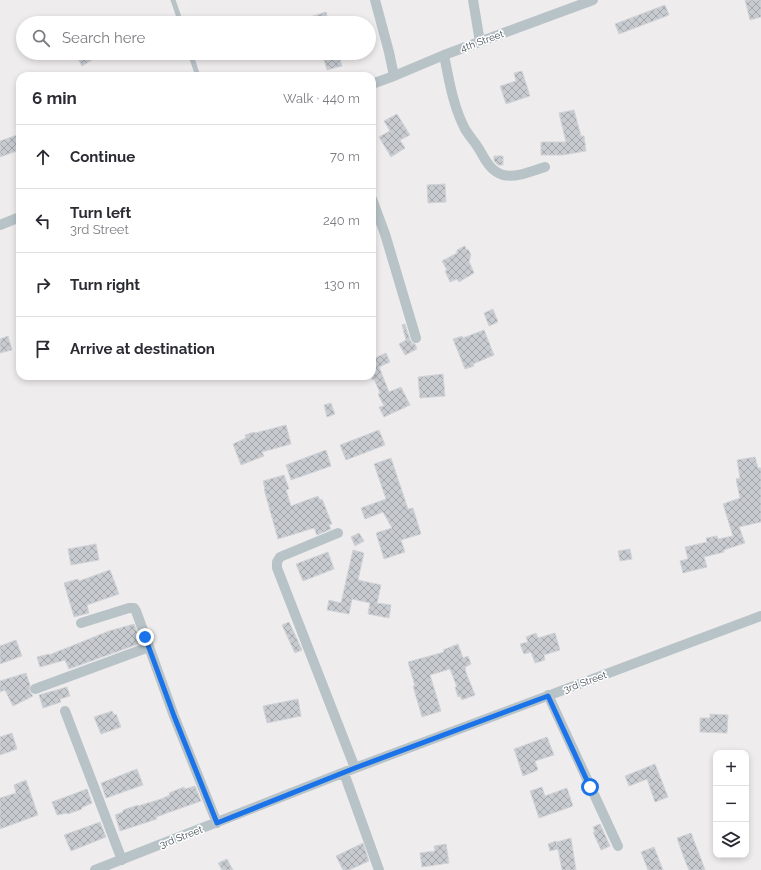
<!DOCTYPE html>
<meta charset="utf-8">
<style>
body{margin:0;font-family:Raleway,sans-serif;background:#f7f7f7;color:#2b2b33}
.controls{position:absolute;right:12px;bottom:12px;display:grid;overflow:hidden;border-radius:8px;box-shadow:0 2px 6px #0003}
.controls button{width:36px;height:36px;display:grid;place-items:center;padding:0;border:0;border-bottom:1px solid #e1e1e2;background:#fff;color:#2b2b33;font:20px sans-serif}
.stop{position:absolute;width:12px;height:12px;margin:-9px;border:3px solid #1a73e8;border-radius:50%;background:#fff}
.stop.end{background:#1a73e8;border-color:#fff;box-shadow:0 1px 4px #0008}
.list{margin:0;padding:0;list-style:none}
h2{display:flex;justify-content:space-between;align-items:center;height:52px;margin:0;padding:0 16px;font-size:17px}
h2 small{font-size:13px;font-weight:400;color:#7c7c81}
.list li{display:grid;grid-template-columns:26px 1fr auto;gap:12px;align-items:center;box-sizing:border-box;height:64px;padding:0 16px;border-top:1px solid #e1e1e2}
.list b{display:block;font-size:15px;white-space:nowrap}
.list p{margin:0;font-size:13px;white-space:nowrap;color:#7c7c81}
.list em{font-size:13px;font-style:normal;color:#7c7c81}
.icon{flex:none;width:22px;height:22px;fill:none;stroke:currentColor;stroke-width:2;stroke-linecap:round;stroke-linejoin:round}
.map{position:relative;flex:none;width:761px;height:870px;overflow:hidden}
.search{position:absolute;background:#fff;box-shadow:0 2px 6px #0003;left:16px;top:16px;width:360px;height:44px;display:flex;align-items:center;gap:10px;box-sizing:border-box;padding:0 14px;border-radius:22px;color:#7c7c81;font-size:15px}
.panel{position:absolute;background:#fff;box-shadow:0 2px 6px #0003;left:16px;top:72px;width:360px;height:308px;border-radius:12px}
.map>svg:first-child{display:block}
.building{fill:url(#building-cross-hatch);stroke:#d1d4d8}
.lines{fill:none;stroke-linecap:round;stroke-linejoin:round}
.service{stroke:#b8c3c8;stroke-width:5}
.minor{stroke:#b8c3c8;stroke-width:10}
.route{stroke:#1a73e8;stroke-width:5}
.labels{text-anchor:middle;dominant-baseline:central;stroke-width:3;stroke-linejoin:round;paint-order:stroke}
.street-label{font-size:10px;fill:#465258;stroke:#fff}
</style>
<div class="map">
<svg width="761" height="870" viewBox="0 0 761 870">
<defs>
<pattern id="building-cross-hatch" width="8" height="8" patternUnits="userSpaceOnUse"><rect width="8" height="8" fill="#c7cacf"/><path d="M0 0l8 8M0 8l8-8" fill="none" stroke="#a3a7ab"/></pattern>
</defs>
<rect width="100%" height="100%" fill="#efeced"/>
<!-- building -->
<path class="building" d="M745,0H761V17L750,20Z
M665,5L669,15L619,34L615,24Z
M326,12L329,23H298L297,21Z
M88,53H103L82,66L78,59Z
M322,53H338L342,66L327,70Z
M522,71L530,96L506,104L500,86L516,81L514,73Z
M574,110L581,136H584L586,151L563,155H541V142H566L559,113Z
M397,114L410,135L400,140L405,148L391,157L379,137L390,131L384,121Z
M20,134V150L0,157V141Z
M494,156H503V165H498L494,161Z
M445,184L446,202L428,203L427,185Z
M465,246L466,250L468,249L471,255L469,261L474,273L459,282L457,279L450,282L445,271L447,270L442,261L457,253V250Z
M493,309L498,322L489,326L484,313Z
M405,324L410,340L412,343L415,344L417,349L405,355L399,344L406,340L402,325Z
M484,330L494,355L473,364L474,366L465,369L453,339L462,336L463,338Z
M8,336L12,350L0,353V339Z
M372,351L375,358L386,353L390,362L379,367L389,392L401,387L410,405L384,417L379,407L384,406L378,394L380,393L374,379L372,380Z
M443,374L445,396L420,398L418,377Z
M331,403L335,414L327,417L324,405Z
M286,425L291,444L262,452L264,456L241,465L233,444L246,438L245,435L254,432L255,433Z
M379,430L385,445L346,460L340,445Z
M326,450L331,466L291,480L286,465Z
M755,457L758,468H761V522L739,527L745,543L724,550V552L704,557L707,567L683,573L680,561L688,559L685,547L707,542L706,538L717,536L718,539L733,536L723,504L740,498L736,479L740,478L737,460Z
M391,458L408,509L413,508L421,534L401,540L405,552L384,559L376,533L392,528L383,512L365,519L361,508L386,499L374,464Z
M284,475L289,489L286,490L291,506L318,496L320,500L322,499L332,524L329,525L331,529L317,535L314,528L278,539L264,489H265L263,481Z
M359,533L364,541L355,546L351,537Z
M96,544L99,560L71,565L68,549Z
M630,549L632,559L620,561L618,551Z
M353,550L364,553L358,580L381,585L377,603L391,605L389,618L368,614L370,603L352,599L349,614L327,610L329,600L341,603Z
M328,552L334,569L303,581L296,564Z
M110,570L119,594L87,605L89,613L74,617L64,583L78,579L79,581Z
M289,622L302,650L295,653L282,625Z
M134,624L141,643L69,669L65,660L40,667L37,657L49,654V655L109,631Z
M536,633L538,638L555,633L560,650L544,655L545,660L535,663L531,652L524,654L520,644L528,642L526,637Z
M16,640L22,656L0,664V646Z
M458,644L463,658L468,656L471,664L465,667L466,669L465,670L475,695L462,700L460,696L458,697L455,687H457L450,669L430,675L441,711L422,717L413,686H415L408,662L444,652L443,650Z
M26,673L30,685L29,691L33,696L13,706L5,690L0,692V681Z
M67,687L70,696L60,699L61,702L43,708L39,695Z
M298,699L301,716L267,723L263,706Z
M112,711L114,715L116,714L121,727L101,734L94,717Z
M710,714L728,715L727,733L700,732V718H710Z
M12,733L17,749L0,755V737Z
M547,737L554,755L535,761L538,770L523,776L514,749Z
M655,764L668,797L655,802L647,779L629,786L625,776Z
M137,769L143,785L106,798L101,783Z
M26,780L38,815L0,829V798L16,793L14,785Z
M195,786L201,801L156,817L157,819L120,831L115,815L123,812V810L138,805V806L161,799L170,795L169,793L184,787L185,789Z
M542,787L545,796L567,788L573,806L539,818L530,791Z
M87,789L92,803L81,808L82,809L68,814V813L57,815L52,802Z
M100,822L106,837L71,851L64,835Z
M600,824L610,846L601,850L593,832H595L593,827Z
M691,833L701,859L705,870H689L684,858L677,838Z
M571,838L576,870H562L558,849L550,851L548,844L556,841L557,845V842Z
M363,843L369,861L349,870H343L336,856Z
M446,844L449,863L422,867L420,853L435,851L434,846Z
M654,847L663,870H648L641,852Z
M227,859L233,870H222L218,863Z"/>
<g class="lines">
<!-- service -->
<path class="service" d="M173,0L181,23
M190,53L198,76"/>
<!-- minor -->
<path class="minor" d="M375,0L389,52L394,76
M473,0L480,42
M444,55C449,80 453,106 465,129C469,136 475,142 479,149C485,159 490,171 503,175C517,178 532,171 545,167
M372,84L394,76L444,55L593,0
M372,199L385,234L416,338
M0,225L20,217
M338,533L280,557L277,562V568L355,768
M81,623L129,608H134L136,611L174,716L217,823
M35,689L149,647
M548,695L618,846
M65,711L122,860
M344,773L379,870
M95,870L355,768L761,616"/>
</g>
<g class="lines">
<!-- route -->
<path class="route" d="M145,637L174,716L217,823L355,768L548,696L590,787"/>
</g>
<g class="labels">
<!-- street labels -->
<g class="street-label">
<text transform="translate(482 41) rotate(-20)">4th Street</text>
<text transform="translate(585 682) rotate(-20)">3rd Street</text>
<text transform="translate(181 837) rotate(-21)">3rd Street</text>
</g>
</g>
</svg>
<div class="controls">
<button>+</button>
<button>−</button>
<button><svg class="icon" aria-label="layers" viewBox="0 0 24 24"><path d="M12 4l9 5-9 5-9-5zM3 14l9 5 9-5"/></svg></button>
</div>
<div class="stop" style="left:590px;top:787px"></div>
<div class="stop end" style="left:145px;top:637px"></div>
<div class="search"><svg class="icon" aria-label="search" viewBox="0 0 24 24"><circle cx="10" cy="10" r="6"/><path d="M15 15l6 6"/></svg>Search here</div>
<section class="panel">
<h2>6 min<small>Walk · 440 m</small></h2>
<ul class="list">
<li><svg class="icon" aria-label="ahead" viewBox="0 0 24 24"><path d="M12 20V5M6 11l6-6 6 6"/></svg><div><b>Continue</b></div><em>70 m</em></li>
<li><svg class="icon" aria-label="left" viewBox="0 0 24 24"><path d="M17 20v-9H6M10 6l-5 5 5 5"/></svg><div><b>Turn left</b><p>3rd Street</p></div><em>240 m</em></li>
<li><svg class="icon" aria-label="right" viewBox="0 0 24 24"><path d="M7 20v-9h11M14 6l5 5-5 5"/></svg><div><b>Turn right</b></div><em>130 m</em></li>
<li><svg class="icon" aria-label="arrive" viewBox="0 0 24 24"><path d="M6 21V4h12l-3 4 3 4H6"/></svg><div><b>Arrive at destination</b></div></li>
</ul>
</section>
</div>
